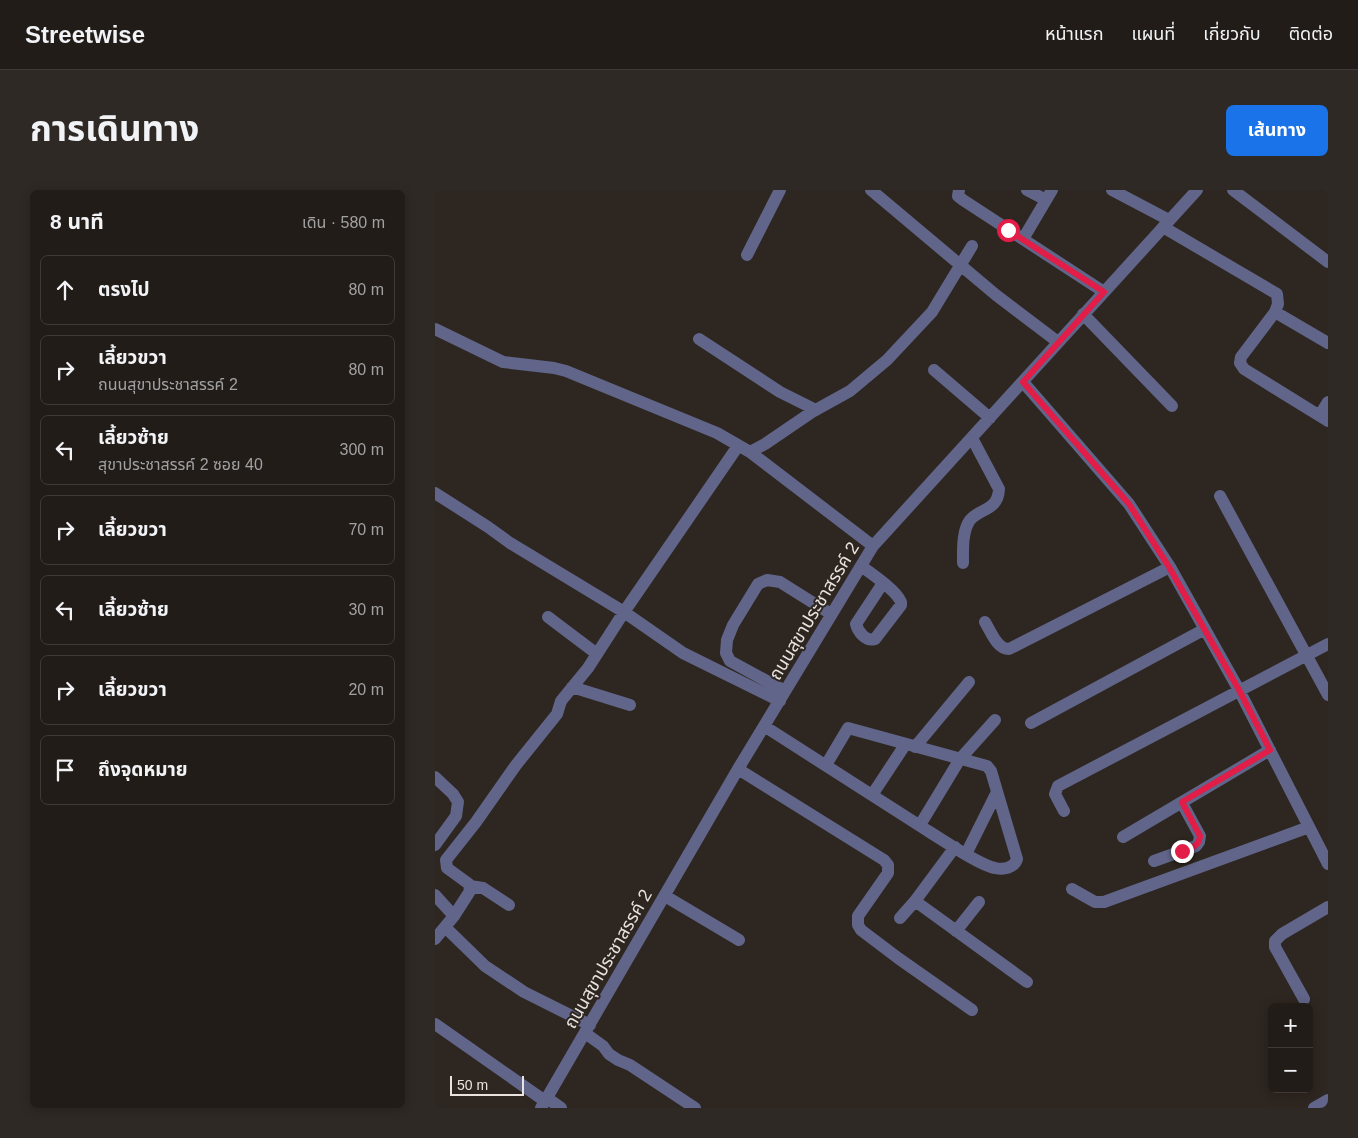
<!DOCTYPE html>
<html lang="th">
<meta charset="utf-8">
<style>
body{margin:0;font-family:Arial,"Noto Sans Thai",sans-serif;background:#2e2925;color:#f1f3f6}
.controls{position:absolute;right:15px;bottom:15px;display:grid;overflow:hidden;border-radius:8px;box-shadow:0 2px 12px #0003}
.controls button{width:45px;height:45px;display:grid;place-items:center;padding:0;border:0;border-bottom:1px solid #3f3a37;background:#221c18;color:#f1f3f6;font:25px sans-serif}
.scale{position:absolute;left:15px;bottom:12px;width:74px;box-sizing:border-box;padding-left:5px;border:2px solid #e8e3df;border-top:0;font-size:14px;line-height:18px;white-space:nowrap;color:#e8e3df;-webkit-text-stroke:4px #2e2620;paint-order:stroke}
.stop{position:absolute;width:15px;height:15px;margin:-11px;border:4px solid #e11d48;border-radius:50%;background:#fff}
.stop.end{background:#e11d48;border-color:#fff;box-shadow:0 1px 5px #0008}
.list{margin:0;padding:0;list-style:none}
h2{display:flex;justify-content:space-between;align-items:center;height:65px;margin:0;padding:0 20px;font-size:21px}
h2 small{font-size:16px;font-weight:400;color:#a2a1a2}
.list li{display:grid;grid-template-columns:32px 1fr auto;gap:15px;align-items:center;box-sizing:border-box;height:70px;margin:0 10px 10px;padding:0 10px;border:1px solid #3f3a37;border-radius:8px}
.list b{display:block;font-size:19px;white-space:nowrap}
.list p{margin:0;font-size:16px;white-space:nowrap;color:#a2a1a2}
.list em{font-size:16px;font-style:normal;color:#a2a1a2}
.icon{flex:none;width:28px;height:28px;fill:none;stroke:currentColor;stroke-width:2;stroke-linecap:round;stroke-linejoin:round}
.map{position:relative;flex:none;width:893px;height:918px;overflow:hidden;border-radius:8px}
header{display:flex;align-items:center;gap:30px;box-sizing:border-box;height:70px;padding:0 25px;background:#221c18;border-bottom:1px solid #3f3a37}
header strong{font-size:24px}
nav{display:flex;gap:28px;margin-inline-start:auto;font-size:18px}
.intro{display:flex;align-items:center;justify-content:space-between;box-sizing:border-box;height:120px;padding:0 30px}
h1{margin:0;font-size:35px}
.button{padding:12px 22px;border-radius:8px;background:#1a73e8;color:#fff;font-size:18px;font-weight:700}
main{display:flex;gap:30px;padding:0 30px}
aside{flex:1;background:#221c18;border-radius:8px;box-shadow:0 2px 12px #0003}
.map>svg:first-child{display:block}
.lines{fill:none;stroke-linecap:round;stroke-linejoin:round}
.minor{stroke:#606589;stroke-width:12}
.route{stroke:#e11d48;stroke-width:6}
.labels{text-anchor:middle;dominant-baseline:central;stroke-width:4;stroke-linejoin:round;paint-order:stroke}
.street-label{font-size:18px;fill:#e8e3df;stroke:#2e2620}
</style>
<header>
<strong>Streetwise</strong>
<nav><a>หน้าแรก</a><a>แผนที่</a><a>เกี่ยวกับ</a><a>ติดต่อ</a></nav>
</header>
<div class="intro"><h1>การเดินทาง</h1><a class="button">เส้นทาง</a></div>
<main>
<aside>
<h2>8 นาที<small>เดิน · 580 m</small></h2>
<ul class="list">
<li><svg class="icon" aria-label="ahead" viewBox="0 0 24 24"><path d="M12 20V5M6 11l6-6 6 6"/></svg><div><b>ตรงไป</b></div><em>80 m</em></li>
<li><svg class="icon" aria-label="right" viewBox="0 0 24 24"><path d="M7 20v-9h11M14 6l5 5-5 5"/></svg><div><b>เลี้ยวขวา</b><p>ถนนสุขาประชาสรรค์ 2</p></div><em>80 m</em></li>
<li><svg class="icon" aria-label="left" viewBox="0 0 24 24"><path d="M17 20v-9H6M10 6l-5 5 5 5"/></svg><div><b>เลี้ยวซ้าย</b><p>สุขาประชาสรรค์ 2 ซอย 40</p></div><em>300 m</em></li>
<li><svg class="icon" aria-label="right" viewBox="0 0 24 24"><path d="M7 20v-9h11M14 6l5 5-5 5"/></svg><div><b>เลี้ยวขวา</b></div><em>70 m</em></li>
<li><svg class="icon" aria-label="left" viewBox="0 0 24 24"><path d="M17 20v-9H6M10 6l-5 5 5 5"/></svg><div><b>เลี้ยวซ้าย</b></div><em>30 m</em></li>
<li><svg class="icon" aria-label="right" viewBox="0 0 24 24"><path d="M7 20v-9h11M14 6l5 5-5 5"/></svg><div><b>เลี้ยวขวา</b></div><em>20 m</em></li>
<li><svg class="icon" aria-label="arrive" viewBox="0 0 24 24"><path d="M6 21V4h12l-3 4 3 4H6"/></svg><div><b>ถึงจุดหมาย</b></div></li>
</ul>
</aside>
<div class="map">
<svg width="893" height="918" viewBox="0 0 893 918">
<rect width="100%" height="100%" fill="#2e2620"/>
<g class="lines">
<!-- minor -->
<path class="minor" d="M436,0L561,105L623,152
M524,0L523,6L528,10L669,102
M592,0L611,10
M677,0L734,30
M798,0L893,72
M728,37L842,104L843,114L840,122L806,167L805,173L809,179L893,231
M588,49L617,0
M312,65L345,0
M840,122L893,153
M648,124L737,216
M0,139L68,172L119,178L131,181L282,243L315,262L438,356
M264,149L345,202L381,220
M499,180L555,228
M588,192L694,314L735,377L804,500L893,674
M885,225L893,212
M315,262L330,254L377,222L415,201L452,170L497,122L537,56
M0,303L53,337L75,353L189,422L248,463L345,511
M785,306L893,505
M528,373C528,360 527,341 535,330C545,318 563,321 564,299L537,248
M426,376C437,384 461,400 466,412V415L440,449C431,452 423,442 421,434L448,393
M113,427L162,464
M550,432C556,442 562,459 574,459L735,377
M137,497L195,515
M350,501L295,471L291,463L292,450L298,435L323,394L332,390L345,392L396,424
M596,533L770,439
M329,536C384,571 439,606 493,641C508,650 544,675 560,678C569,680 579,678 582,669L556,581L552,576L413,538L391,575
M480,557L534,492
M303,579L449,670L453,675V683L423,726V735L426,740L463,768L537,820
M0,587L18,604L23,612L21,626L0,655
M437,605L470,555
M629,621L620,604L623,596L893,454
M485,635L525,569L560,530
M688,647L835,560
M531,664L562,602
M719,671L761,656L764,652L765,646L747,613
M35,696L48,698L74,715
M637,699L660,712H669L874,637
M0,705L19,726
M230,706L304,750
M480,711L592,792
M465,728L480,711L520,657
M10,737L50,776L89,802L155,835
M521,741L544,712
M0,749L19,726L35,701L34,694L12,678L11,670L41,632L81,575L122,524L126,511L153,478L189,422L303,256
M869,809L840,757V751L847,744L893,717
M0,834L110,911
M150,843L168,856L174,864L183,870L195,875L260,918
M112,908L126,918
M106,918L303,579L438,356L762,0
M879,918L893,910"/>
</g>
<g class="lines">
<!-- route -->
<path class="route" d="M573,40L669,102L588,192L694,314L734,377L804,500L835,560L747,612L765,646C764,657 756,658 747,661"/>
</g>
<g class="labels">
<!-- street labels -->
<g class="street-label">
<text transform="translate(379 421) rotate(-59)">ถนนสุขาประชาสรรค์ 2</text>
<text transform="translate(173 769) rotate(-60)">ถนนสุขาประชาสรรค์ 2</text>
</g>
</g>
</svg>
<div class="controls">
<button>+</button>
<button>−</button>
</div>
<div class="scale">50 m</div>
<div class="stop" style="left:573px;top:40px"></div>
<div class="stop end" style="left:747px;top:661px"></div>
</div>
</main>
